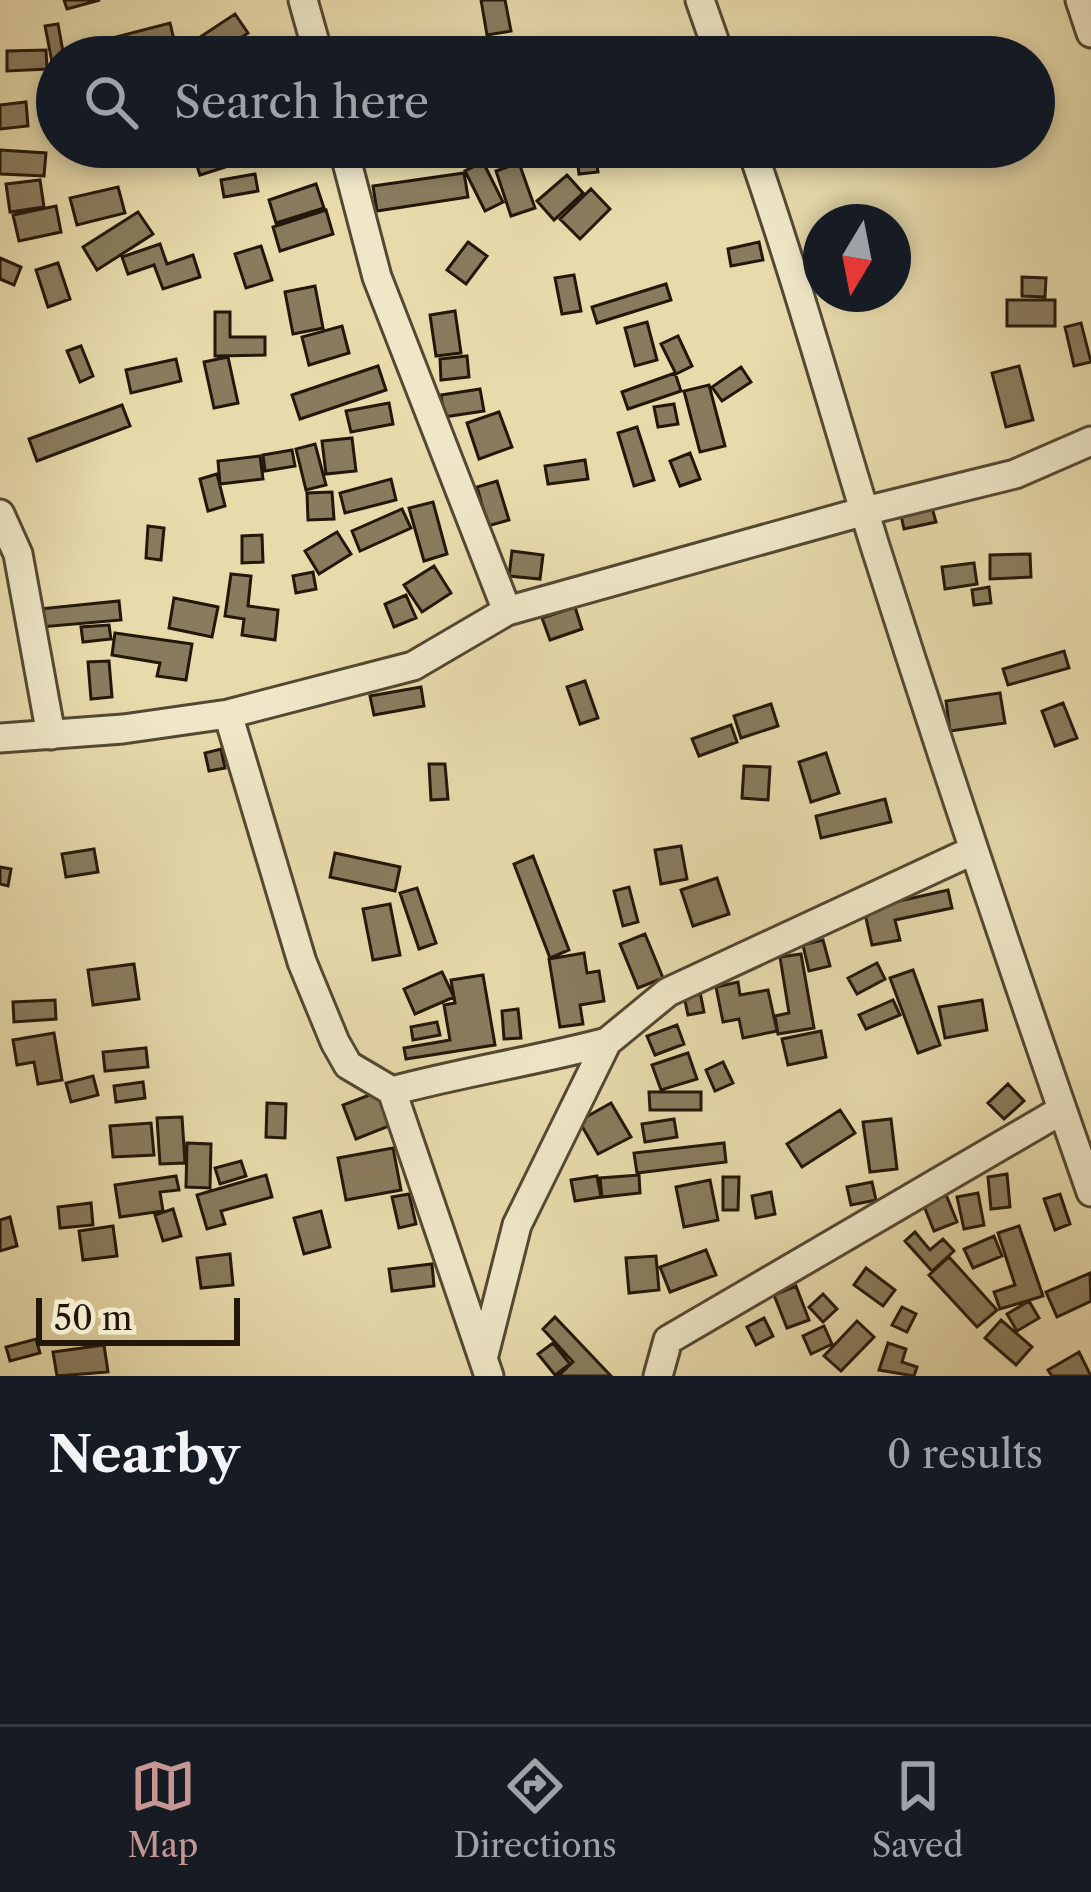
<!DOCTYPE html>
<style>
body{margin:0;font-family:"Libre Caslon Text",serif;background:#242831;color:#f1f3f6}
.compass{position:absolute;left:803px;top:204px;width:108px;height:108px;border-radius:50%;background:#171b24;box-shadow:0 6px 18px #0003;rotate:190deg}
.scale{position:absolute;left:36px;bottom:30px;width:204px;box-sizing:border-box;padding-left:12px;border:6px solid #23170b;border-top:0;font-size:33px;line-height:42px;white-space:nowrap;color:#23170b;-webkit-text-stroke:9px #efe7c8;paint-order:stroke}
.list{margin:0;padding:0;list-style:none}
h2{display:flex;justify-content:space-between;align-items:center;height:156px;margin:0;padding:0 48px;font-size:51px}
h2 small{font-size:39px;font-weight:400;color:#9ea1a6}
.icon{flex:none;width:66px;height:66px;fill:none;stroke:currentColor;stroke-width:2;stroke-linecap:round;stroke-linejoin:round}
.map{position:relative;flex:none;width:1091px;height:1376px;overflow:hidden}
.search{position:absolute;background:#171b24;box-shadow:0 6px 18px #0003;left:36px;right:36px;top:36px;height:132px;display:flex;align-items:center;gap:30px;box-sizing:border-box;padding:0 42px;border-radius:66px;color:#9ea1a6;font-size:45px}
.sheet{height:348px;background:#171b24}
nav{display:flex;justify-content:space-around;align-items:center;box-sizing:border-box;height:168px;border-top:3px solid #363941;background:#171b24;font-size:33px;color:#9ea1a6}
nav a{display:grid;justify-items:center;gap:6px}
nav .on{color:#c59692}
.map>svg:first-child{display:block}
.building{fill:#897c5e;stroke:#23170b;stroke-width:3}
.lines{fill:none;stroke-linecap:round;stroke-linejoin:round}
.street-casing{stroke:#544833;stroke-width:33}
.street{stroke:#efe7c8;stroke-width:27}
</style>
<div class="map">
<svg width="1091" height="1376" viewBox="0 0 1091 1376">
<rect width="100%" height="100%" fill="#e7daab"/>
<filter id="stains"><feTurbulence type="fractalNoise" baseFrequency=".00167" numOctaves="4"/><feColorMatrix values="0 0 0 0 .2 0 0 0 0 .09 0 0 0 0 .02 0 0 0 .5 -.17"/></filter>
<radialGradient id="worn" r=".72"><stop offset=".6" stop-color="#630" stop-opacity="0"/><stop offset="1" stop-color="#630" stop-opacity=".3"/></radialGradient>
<!-- building -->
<path class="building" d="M64,0H100L67,9Z
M481,0H505L511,31L487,35Z
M235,14L248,33L212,57H188L182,49Z
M170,23L175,44L126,57H93L89,44Z
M58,24L64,57L52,62L45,26Z
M46,50L47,69L7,71V51Z
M57,85V125L54,126L39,93Z
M26,102L28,126L0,129V105Z
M191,147H236L241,162L200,175Z
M454,147H484L486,158L459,165Z
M676,147H725L727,153L680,163Z
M0,150L46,153L44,176L0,174Z
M595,151L598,172L579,174L576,152Z
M483,162L503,202L485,211L465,171Z
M519,163L535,208L511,216L496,171Z
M464,173L468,197L377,211L373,186Z
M255,174L258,191L224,197L221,180Z
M567,175L583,193L554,220L537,201Z
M40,180L44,207L10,212L6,184Z
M316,184L324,208L276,223L269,200Z
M118,187L125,213L77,225L70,198Z
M591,189L610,209L580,239L560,219Z
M56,206L61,232L19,241L13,215Z
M326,210L333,234L280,251L273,227Z
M138,212L153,234L97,270L83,247Z
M468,242L487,256L466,284L447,270Z
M759,242L763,260L731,266L728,249Z
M160,244L167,264L193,255L200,277L163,289L154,265L128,274L122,257Z
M261,246L272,280L246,288L235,254Z
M0,258L21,267L14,285L0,279Z
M58,263L70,299L48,307L36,270Z
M574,275L581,311L562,314L555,278Z
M1022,277L1046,278L1045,297L1022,296Z
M666,284L671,300L597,323L592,307Z
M315,286L323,328L293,334L285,292Z
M1007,300H1055V326H1007Z
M455,311L461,353L436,356L430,315Z
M215,312H230V337H265V355L215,356Z
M647,322L657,360L635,366L625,328Z
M1081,323L1091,362L1074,366L1065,327Z
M342,326L349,353L309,365L302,337Z
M678,336L692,366L676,374L661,344Z
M81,346L93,376L80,382L67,351Z
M467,356L469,377L441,380L440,359Z
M228,357L238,403L214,408L204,362Z
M176,359L181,381L131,393L126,370Z
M378,366L386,390L300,419L292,395Z
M1019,366L1033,420L1006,427L992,373Z
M741,367L751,382L722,401L712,387Z
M675,373L681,391L628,409L622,392Z
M709,385L725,446L700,452L684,391Z
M480,389L484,411L444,417L441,395Z
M389,403L393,424L351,432L346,411Z
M674,404L678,424L658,427L654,407Z
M122,405L130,426L37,461L29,439Z
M499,412L512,447L479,459L467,423Z
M637,427L654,480L634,486L618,433Z
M352,438L356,471L326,474L322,441Z
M315,444L326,485L306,490L296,449Z
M292,450L295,466L265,471L263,455Z
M690,453L700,479L680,486L670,461Z
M260,456L263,479L220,484L218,461Z
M585,460L588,479L548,484L545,466Z
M217,474L225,506L208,511L200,479Z
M391,479L396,500L345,513L340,493Z
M497,481L509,520L488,526L477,487Z
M332,492L334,519L308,520L307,493Z
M433,502L447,554L424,561L409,508Z
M931,504L936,522L904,529L900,511Z
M402,509L411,528L360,551L352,531Z
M148,526L164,528L161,560L146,558Z
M337,532L351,554L319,574L305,551Z
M262,535L263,562L242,563V536Z
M512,551L543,555L540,579L509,576Z
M1030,554L1031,577L990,579V555Z
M974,563L977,584L945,589L942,567Z
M434,566L451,593L422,612L404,585Z
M313,572L316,589L296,593L293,576Z
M231,574L251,576L248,606L278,610L275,640L242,635L244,619L225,616Z
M989,587L991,603L974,605L972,590Z
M406,595L416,618L394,627L385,604Z
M174,598L218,607L212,637L169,628Z
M119,601L121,620L41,627L39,609Z
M575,607L582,629L550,640L542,618Z
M109,625L111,639L83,642L81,627Z
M115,633L192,644L186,680L157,676L160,663L112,655Z
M1064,651L1069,668L1008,685L1003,669Z
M109,661L112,697L91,699L88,662Z
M585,681L598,718L580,724L567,687Z
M421,687L424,706L374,715L370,696Z
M1000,693L1005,723L950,731L946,701Z
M1063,703L1077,738L1055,746L1042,711Z
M771,704L778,726L741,738L734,716Z
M731,725L737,742L699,756L692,739Z
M221,749L225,768L209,771L205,753Z
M826,753L839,793L811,802L799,762Z
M429,764H445L448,799L431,800Z
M744,766L770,767L768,800L742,798Z
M885,799L891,822L821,838L816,816Z
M681,846L687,879L661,884L655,850Z
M94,849L98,872L66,877L62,854Z
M335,853L400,867L395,891L330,877Z
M533,856L569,950L550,958L514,864Z
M0,867L11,869L8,886L0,884Z
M717,878L729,914L693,926L681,890Z
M629,887L638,922L623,926L614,891Z
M417,888L436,943L419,949L400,893Z
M948,890L952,908L895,920L900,940L872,945L864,909Z
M390,904L400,955L373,960L363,909Z
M645,934L663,978L638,988L620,944Z
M823,940L830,966L809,971L803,945Z
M584,953L587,973L599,971L604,1001L580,1005L583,1024L560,1027L549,959Z
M801,954L814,1028L778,1034L775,1016L789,1013L780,957Z
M877,963L885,979L857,994L848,978Z
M134,964L139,999L93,1005L88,970Z
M913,970L940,1045L918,1053L890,978Z
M442,972L454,997L415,1014L404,989Z
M483,975L495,1045L406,1059L404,1048L450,1040L444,1005L455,1003L451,980Z
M738,982L740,995L768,990L777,1031L743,1038L739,1019L723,1022L716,987Z
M700,992L704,1012L688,1015L684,996Z
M55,1000L56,1019L14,1022L13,1002Z
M893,1000L900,1015L866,1029L859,1015Z
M982,1000L987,1030L945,1038L939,1007Z
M518,1009L521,1038L504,1039L502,1011Z
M437,1022L440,1035L413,1040L411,1027Z
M677,1025L684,1044L655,1055L647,1036Z
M821,1031L826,1057L788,1065L782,1039Z
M54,1033L62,1080L38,1084L34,1062L17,1065L13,1040Z
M146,1048L148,1067L105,1071L103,1052Z
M688,1053L697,1079L661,1090L652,1065Z
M723,1062L733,1083L715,1091L706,1070Z
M93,1076L98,1095L71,1102L66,1083Z
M143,1082L145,1098L116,1102L114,1086Z
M1008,1084L1024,1101L1004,1119L988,1103Z
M380,1091L394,1124L356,1139L343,1105Z
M649,1092H701V1110H650Z
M267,1103L286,1104L285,1138L266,1137Z
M611,1103L631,1137L598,1154L579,1121Z
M840,1110L855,1133L802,1167L787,1144Z
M182,1117L185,1163L160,1164L157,1118Z
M674,1119L677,1137L645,1142L642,1124Z
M891,1119L897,1169L870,1172L863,1122Z
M151,1123L154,1155L113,1157L110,1126Z
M187,1143L211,1144L210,1188L186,1187Z
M724,1143L726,1162L637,1173L634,1153Z
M393,1148L401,1190L346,1200L338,1158Z
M241,1161L246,1176L220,1184L215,1168Z
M1007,1174L1010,1207L991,1209L988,1177Z
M266,1175L272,1197L221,1211L225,1224L207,1229L197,1195Z
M639,1175L640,1193L602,1197L600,1178Z
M176,1176L179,1190L160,1192L163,1211L120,1217L115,1185Z
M597,1176L601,1197L575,1201L571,1180Z
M723,1177H739L738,1210H723Z
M710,1180L718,1220L684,1227L676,1187Z
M872,1182L876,1200L851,1205L847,1187Z
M771,1192L775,1214L756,1218L752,1196Z
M945,1192L957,1222L934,1231L922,1201Z
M978,1193L984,1225L964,1229L957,1197Z
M409,1194L416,1224L399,1228L392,1197Z
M1060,1194L1070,1224L1055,1230L1044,1199Z
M91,1203L93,1225L60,1228L58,1207Z
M173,1209L181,1236L163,1241L155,1215Z
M321,1211L330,1247L304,1254L294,1218Z
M10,1217L17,1246L0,1251V1220Z
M113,1226L117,1256L83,1260L79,1231Z
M1019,1226L1043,1296L1000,1309L994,1292L1015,1285L998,1233Z
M915,1232L930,1250L943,1239L954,1251L932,1271L905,1241Z
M994,1236L1002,1256L973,1268L964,1249Z
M706,1250L716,1275L670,1292L660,1267Z
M230,1254L233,1285L201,1288L197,1258Z
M656,1256L659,1290L629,1293L626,1258Z
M949,1257L997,1310L977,1327L929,1275Z
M432,1264L434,1286L392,1291L389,1269Z
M866,1268L895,1290L883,1306L854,1285Z
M1090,1273L1091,1301L1057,1317L1046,1292Z
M796,1286L809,1320L787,1328L774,1295Z
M823,1294L837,1309L823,1322L809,1307Z
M1029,1301L1039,1318L1017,1331L1007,1314Z
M902,1307L916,1314L907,1332L892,1325Z
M555,1317L611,1376H558L573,1362L543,1329Z
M764,1318L773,1336L756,1345L747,1327Z
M1001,1320L1032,1347L1016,1365L985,1338Z
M857,1321L874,1337L841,1371L824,1356Z
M824,1326L832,1344L811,1354L803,1336Z
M36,1339L40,1353L10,1361L6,1347Z
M553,1343L570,1364L555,1375L538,1354Z
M888,1343L906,1349L902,1362L917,1367L914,1376L879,1370Z
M104,1345L108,1372L57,1376L53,1352Z
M1079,1352L1091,1376H1052L1048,1370Z"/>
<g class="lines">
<defs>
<path id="street" d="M303,0L319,57
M700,0L720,57
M1080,0L1091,33
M343,147L377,277L507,611
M751,147C797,279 834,413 875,546C944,763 1016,978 1091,1192
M0,514L18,554L51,735
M228,714L302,962L335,1042L348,1065L392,1091L489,1376
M0,738L123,729L228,714L413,666L507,611L865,511L1015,474L1091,441
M392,1091C463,1072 535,1061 607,1042
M484,1355L517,1225L607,1042L668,992L972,851
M658,1376L668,1340L1062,1110"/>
</defs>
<!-- street casing -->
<use href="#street" class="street-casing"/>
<!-- street -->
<use href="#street" class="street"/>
</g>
<rect width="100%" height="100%" filter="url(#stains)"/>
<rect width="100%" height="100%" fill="url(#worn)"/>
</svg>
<svg class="compass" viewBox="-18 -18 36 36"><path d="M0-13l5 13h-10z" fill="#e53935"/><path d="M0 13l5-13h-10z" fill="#9ea1a6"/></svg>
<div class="scale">50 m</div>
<div class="search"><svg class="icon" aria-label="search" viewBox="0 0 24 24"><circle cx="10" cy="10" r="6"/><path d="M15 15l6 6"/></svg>Search here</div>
</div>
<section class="sheet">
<h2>Nearby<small>0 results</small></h2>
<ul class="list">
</ul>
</section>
<nav>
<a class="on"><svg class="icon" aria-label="map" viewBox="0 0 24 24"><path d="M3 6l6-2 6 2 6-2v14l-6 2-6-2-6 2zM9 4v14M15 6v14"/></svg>Map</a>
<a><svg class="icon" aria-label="directions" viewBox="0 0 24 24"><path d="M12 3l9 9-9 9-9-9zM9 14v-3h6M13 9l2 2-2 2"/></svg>Directions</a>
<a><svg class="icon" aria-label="saved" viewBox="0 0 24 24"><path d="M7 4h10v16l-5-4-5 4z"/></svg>Saved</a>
</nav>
